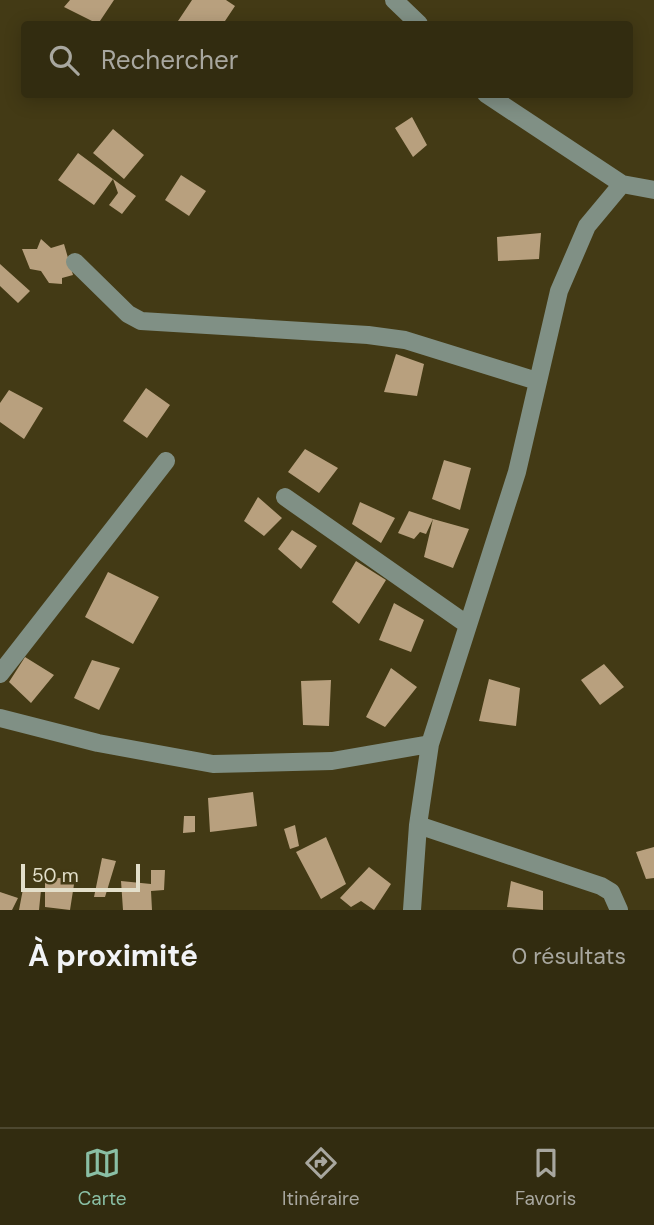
<!DOCTYPE html>
<html lang="fr">
<meta charset="utf-8">
<style>
body{margin:0;font-family:"DM Sans",sans-serif;background:#3a3419;color:#f1f3f6}
.scale{position:absolute;left:21px;bottom:18px;width:119px;box-sizing:border-box;padding-left:7px;border:4px solid #e3dfca;border-top:0;font-size:19px;line-height:24px;white-space:nowrap;color:#e3dfca;-webkit-text-stroke:5px #433a15;paint-order:stroke}
.list{margin:0;padding:0;list-style:none}
h2{display:flex;justify-content:space-between;align-items:center;height:91px;margin:0;padding:0 28px;font-size:30px}
h2 small{font-size:23px;font-weight:400;color:#a8a79f}
.icon{flex:none;width:38px;height:38px;fill:none;stroke:currentColor;stroke-width:2;stroke-linecap:round;stroke-linejoin:round}
.map{position:relative;flex:none;width:654px;height:910px;overflow:hidden}
.search{position:absolute;background:#322c10;box-shadow:0 4px 18px #0003;left:21px;right:21px;top:21px;height:77px;display:flex;align-items:center;gap:18px;box-sizing:border-box;padding:0 24px;border-radius:7px;color:#a8a79f;font-size:26px}
.sheet{height:217px;background:#322c10}
nav{display:flex;justify-content:space-around;align-items:center;box-sizing:border-box;height:98px;border-top:2px solid #4d4830;background:#322c10;font-size:19px;color:#a8a79f}
nav a{display:grid;justify-items:center;gap:4px}
nav .on{color:#8abfa5}
.map>svg:first-child{display:block}
.building{fill:#b8a07e}
.lines{fill:none;stroke-linecap:round;stroke-linejoin:round}
.minor{stroke:#809085;stroke-width:18}
</style>
<div class="map">
<svg width="654" height="910" viewBox="0 0 654 910">
<rect width="100%" height="100%" fill="#433a15"/>
<!-- building -->
<path class="building" d="M70,0H114L98,24L64,7Z
M192,0H226L235,6L223,24H184L178,21Z
M412,117L427,145L413,157L395,128Z
M113,129L144,155L124,179L93,153Z
M78,153L113,179L94,205L58,180Z
M181,175L206,191L189,216L165,200Z
M113,179L136,196L122,214L109,205L118,193Z
M541,233L539,259L498,261L497,237Z
M41,239L51,248L64,244L73,275L62,278V284L49,283L41,271L30,269L22,249H37Z
M0,264L30,291L18,303L0,286Z
M396,354L424,364L417,396L384,392Z
M146,388L170,405L147,438L123,421Z
M9,390L43,408L24,439L0,422V403Z
M305,449L338,468L319,493L288,472Z
M444,460L471,468L460,510L432,499Z
M258,497L282,518L264,536L244,521Z
M360,502L395,518L381,543L352,524Z
M409,511L433,519L426,534L420,532L414,539L398,533Z
M433,519L469,529L453,568L424,557Z
M292,530L317,546L301,569L278,549Z
M356,561L386,580L359,624L332,602Z
M108,572L159,597L133,644L85,617Z
M394,603L424,620L411,652L379,640Z
M25,657L54,675L31,703L9,682Z
M92,660L120,668L99,710L74,698Z
M604,664L624,687L600,705L581,680Z
M391,668L417,687L385,727L366,717Z
M489,679L520,688L516,726L479,721Z
M331,680L329,726L303,725L301,681Z
M253,792L257,826L210,832L208,798Z
M184,816H195V832L183,833Z
M295,825L299,846L290,849L284,829Z
M326,837L346,884L321,899L296,852Z
M654,847V878L646,879L636,852Z
M102,858L116,861L105,897H94Z
M369,867L391,884L374,910L361,901L351,907L340,898Z
M151,870H165L164,890L151,891L152,910H123L121,881L151,884Z
M45,878H75L70,910L45,907Z
M511,881L543,891V910L507,907Z
M23,889L41,890L39,910H19Z
M0,892L18,898L12,910H0Z"/>
<g class="lines">
<!-- minor -->
<path class="minor" d="M394,0L419,24
M486,94L622,184
M75,262L128,314L141,321L368,335L405,340L537,381
M285,497L468,625
M0,674L166,461
M0,718L98,743L213,764L332,761L430,744
M418,825L601,886L611,892L619,910
M412,910L418,825L430,744L517,472L559,291L587,226L622,184L654,190"/>
</g>
</svg>
<div class="scale">50 m</div>
<div class="search"><svg class="icon" aria-label="search" viewBox="0 0 24 24"><circle cx="10" cy="10" r="6"/><path d="M15 15l6 6"/></svg>Rechercher</div>
</div>
<section class="sheet">
<h2>À proximité<small>0 résultats</small></h2>
<ul class="list">
</ul>
</section>
<nav>
<a class="on"><svg class="icon" aria-label="map" viewBox="0 0 24 24"><path d="M3 6l6-2 6 2 6-2v14l-6 2-6-2-6 2zM9 4v14M15 6v14"/></svg>Carte</a>
<a><svg class="icon" aria-label="directions" viewBox="0 0 24 24"><path d="M12 3l9 9-9 9-9-9zM9 14v-3h6M13 9l2 2-2 2"/></svg>Itinéraire</a>
<a><svg class="icon" aria-label="saved" viewBox="0 0 24 24"><path d="M7 4h10v16l-5-4-5 4z"/></svg>Favoris</a>
</nav>
